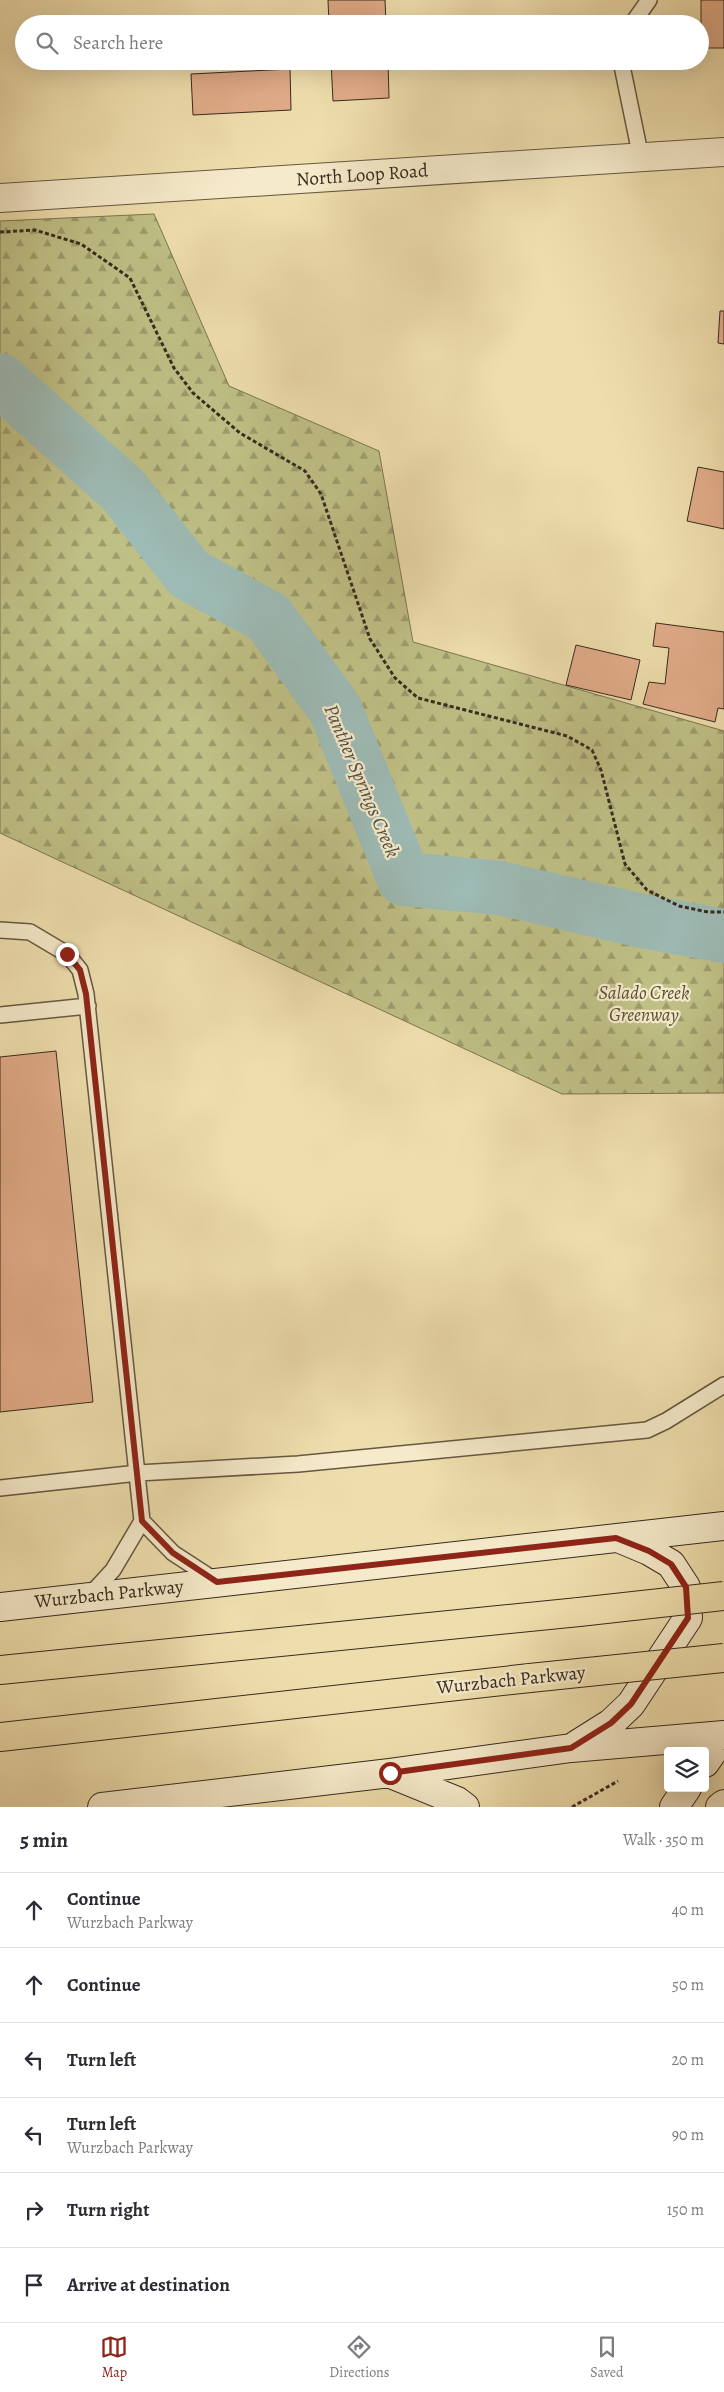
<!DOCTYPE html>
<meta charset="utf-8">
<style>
body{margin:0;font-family:Alegreya,serif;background:#f2f2f3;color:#2b2b33}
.controls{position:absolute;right:15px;bottom:15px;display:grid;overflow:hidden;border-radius:5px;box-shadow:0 5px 20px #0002}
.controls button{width:45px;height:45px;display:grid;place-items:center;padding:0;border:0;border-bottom:1px solid #e1e1e2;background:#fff;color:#2b2b33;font:25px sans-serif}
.stop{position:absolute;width:15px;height:15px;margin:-11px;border:4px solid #8f2418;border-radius:50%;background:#fff}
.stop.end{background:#8f2418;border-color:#fff;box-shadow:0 1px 5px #0008}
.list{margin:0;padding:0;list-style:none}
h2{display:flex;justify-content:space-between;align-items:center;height:65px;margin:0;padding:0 20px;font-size:21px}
h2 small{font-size:16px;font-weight:400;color:#7c7c81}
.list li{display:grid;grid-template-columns:32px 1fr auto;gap:15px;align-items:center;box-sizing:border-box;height:75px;padding:0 20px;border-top:1px solid #e1e1e2}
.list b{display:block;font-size:19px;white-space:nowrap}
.list p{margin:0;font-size:16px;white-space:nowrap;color:#7c7c81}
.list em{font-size:16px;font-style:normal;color:#7c7c81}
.icon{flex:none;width:28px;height:28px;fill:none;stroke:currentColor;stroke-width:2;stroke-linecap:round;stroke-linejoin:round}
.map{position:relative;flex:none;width:724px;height:1807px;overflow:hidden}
.search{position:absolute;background:#fff;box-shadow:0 5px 20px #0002;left:15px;right:15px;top:15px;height:55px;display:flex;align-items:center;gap:12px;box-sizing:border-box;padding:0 18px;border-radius:28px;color:#7c7c81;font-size:19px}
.sheet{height:515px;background:#fff}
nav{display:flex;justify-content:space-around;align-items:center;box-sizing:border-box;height:70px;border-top:1px solid #e1e1e2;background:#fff;font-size:14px;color:#7c7c81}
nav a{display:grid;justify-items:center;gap:2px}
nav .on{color:#8f2418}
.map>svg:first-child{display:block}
.forest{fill:url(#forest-firs);stroke:#7b7652}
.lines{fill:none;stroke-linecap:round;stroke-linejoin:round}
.river{stroke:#9dbab4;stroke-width:54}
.building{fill:#e1ac89;stroke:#372b1f}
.service-casing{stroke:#655842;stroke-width:18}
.minor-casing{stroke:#655842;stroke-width:30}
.secondary-casing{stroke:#372b1f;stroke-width:30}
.motorway-casing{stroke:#372b1f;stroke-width:30}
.path{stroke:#372b1f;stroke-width:3;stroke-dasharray:4 2.5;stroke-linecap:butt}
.service{stroke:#f5eaca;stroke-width:15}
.minor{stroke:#f5eaca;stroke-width:28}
.secondary{stroke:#f5eaca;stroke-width:28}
.motorway{stroke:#efdead;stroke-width:28}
.motorway-bridge-casing{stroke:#372b1f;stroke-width:30;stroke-linecap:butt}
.motorway-bridge{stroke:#efdead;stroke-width:28}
.route{stroke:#8f2418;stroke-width:6}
.labels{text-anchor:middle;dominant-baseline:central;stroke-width:4.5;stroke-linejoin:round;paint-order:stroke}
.street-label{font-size:19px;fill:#372b1f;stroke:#f5eaca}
.park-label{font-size:19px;font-style:italic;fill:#595039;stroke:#f5eaca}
.water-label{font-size:20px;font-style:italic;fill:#504f44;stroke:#f5eaca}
</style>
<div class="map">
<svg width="724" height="1807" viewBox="0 0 724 1807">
<defs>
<pattern id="forest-firs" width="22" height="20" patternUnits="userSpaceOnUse" patternTransform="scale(1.25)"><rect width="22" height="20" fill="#bfc086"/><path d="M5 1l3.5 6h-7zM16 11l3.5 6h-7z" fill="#9c9c6d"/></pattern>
</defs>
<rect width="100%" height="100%" fill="#efdead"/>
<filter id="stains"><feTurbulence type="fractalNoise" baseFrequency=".004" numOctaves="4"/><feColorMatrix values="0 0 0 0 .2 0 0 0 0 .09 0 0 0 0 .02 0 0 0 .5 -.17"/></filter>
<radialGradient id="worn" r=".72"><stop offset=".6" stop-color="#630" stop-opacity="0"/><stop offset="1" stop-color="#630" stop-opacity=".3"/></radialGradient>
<!-- forest -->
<path class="forest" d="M154,214L229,386L379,451L413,642L724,731V1093L562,1094L0,833V221Z"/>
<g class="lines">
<!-- river -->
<path class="river" d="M0,380L123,490L189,574L268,617L335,709L404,879L500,888L642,921L724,936"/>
</g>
<!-- building -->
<path class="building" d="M328,0H385L386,24H329Z
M701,0H724V48H701Z
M331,61H388L389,98L333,101Z
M290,69L291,110L193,115L191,74Z
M720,311H724V344L718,343Z
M698,467L724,472V529L687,521Z
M656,623L724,632V709L718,708L715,722L643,704L649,682L665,684L669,648L653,646Z
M576,645L640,660L631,700L566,685Z
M56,1051L93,1402L0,1412V1057Z"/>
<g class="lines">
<defs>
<path id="service" d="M632,24L649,0
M621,61L641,158
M0,930L30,932L67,954L80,970L86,994L142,1521L113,1570L90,1595
M0,1015L88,1006
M0,1488L138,1473L298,1464L647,1430L666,1421L724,1385
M142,1521L173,1553L216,1581"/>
<path id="minor" d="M0,198L724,152"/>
<path id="secondary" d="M0,1607L724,1526
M576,1745L611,1723L631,1704L688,1618L686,1587L671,1564L649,1551L618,1538
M705,1763L724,1736
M391,1774L457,1801L465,1807
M102,1807L390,1773L571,1748L724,1735
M674,1807L687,1788
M720,1807L724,1804"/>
<path id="motorway" d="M0,1670L579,1612
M0,1737L530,1678"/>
</defs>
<!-- service casing -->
<use href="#service" class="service-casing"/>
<!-- minor casing -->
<use href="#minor" class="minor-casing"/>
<!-- secondary casing -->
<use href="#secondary" class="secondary-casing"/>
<!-- motorway casing -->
<use href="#motorway" class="motorway-casing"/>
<!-- path -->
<path class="path" d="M0,232L35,230L81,244L130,278L174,368L193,393L240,433L305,471L321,494L370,639L395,678L418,698L567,736L592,750L601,770L625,864L647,890L679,906L708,912H724
M572,1807L618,1781"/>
<!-- service -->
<use href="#service" class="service"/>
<!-- minor -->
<use href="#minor" class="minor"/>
<!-- secondary -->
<use href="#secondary" class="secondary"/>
<!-- motorway -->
<use href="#motorway" class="motorway"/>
<defs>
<path id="motorway-bridge" d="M579,1612L724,1596
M530,1678L724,1658"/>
</defs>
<!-- motorway-bridge casing -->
<use href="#motorway-bridge" class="motorway-bridge-casing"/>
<!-- motorway-bridge -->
<use href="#motorway-bridge" class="motorway-bridge"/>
</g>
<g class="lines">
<!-- route -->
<path class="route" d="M67,954L80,970L86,994L142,1521L173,1553L217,1582L616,1538L649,1551L671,1564L686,1587L688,1618L631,1704L611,1723L571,1748L390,1773"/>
</g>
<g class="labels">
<!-- street labels -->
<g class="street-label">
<text transform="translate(362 175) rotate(-4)">North Loop Road</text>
<text transform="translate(109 1594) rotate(-6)">Wurzbach Parkway</text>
<text transform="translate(511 1680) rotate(-6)">Wurzbach Parkway</text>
</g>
<!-- park labels -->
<g class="park-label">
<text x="644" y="993">Salado Creek<tspan x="644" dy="22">Greenway</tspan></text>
</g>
<!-- water labels -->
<g class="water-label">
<text transform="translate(362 781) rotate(67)">Panther Springs Creek</text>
</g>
</g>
<rect width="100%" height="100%" filter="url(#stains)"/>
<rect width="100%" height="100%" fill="url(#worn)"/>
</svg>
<div class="controls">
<button><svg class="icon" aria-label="layers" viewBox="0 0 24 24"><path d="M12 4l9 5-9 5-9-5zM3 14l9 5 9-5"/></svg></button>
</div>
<div class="stop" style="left:390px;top:1773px"></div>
<div class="stop end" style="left:67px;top:954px"></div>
<div class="search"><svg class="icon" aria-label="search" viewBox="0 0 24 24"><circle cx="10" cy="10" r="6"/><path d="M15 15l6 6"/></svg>Search here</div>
</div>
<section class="sheet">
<h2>5 min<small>Walk · 350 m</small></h2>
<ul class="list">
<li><svg class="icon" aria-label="ahead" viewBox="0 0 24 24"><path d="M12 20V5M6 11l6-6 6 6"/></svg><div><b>Continue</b><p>Wurzbach Parkway</p></div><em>40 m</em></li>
<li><svg class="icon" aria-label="ahead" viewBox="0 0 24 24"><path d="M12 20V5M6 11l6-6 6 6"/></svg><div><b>Continue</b></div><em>50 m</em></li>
<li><svg class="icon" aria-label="left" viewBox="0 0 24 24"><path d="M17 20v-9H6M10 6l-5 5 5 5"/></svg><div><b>Turn left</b></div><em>20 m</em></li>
<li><svg class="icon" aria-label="left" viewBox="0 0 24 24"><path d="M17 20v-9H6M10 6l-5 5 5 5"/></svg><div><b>Turn left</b><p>Wurzbach Parkway</p></div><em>90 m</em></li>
<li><svg class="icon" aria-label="right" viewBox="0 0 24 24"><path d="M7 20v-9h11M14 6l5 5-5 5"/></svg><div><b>Turn right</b></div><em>150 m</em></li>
<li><svg class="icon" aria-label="arrive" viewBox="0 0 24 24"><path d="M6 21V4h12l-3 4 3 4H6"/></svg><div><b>Arrive at destination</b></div></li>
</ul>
</section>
<nav>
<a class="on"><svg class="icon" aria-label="map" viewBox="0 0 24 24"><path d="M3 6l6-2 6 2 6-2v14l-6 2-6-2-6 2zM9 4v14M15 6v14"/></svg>Map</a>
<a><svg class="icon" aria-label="directions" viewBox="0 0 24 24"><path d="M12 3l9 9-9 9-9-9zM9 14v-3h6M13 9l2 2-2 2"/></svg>Directions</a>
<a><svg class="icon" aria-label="saved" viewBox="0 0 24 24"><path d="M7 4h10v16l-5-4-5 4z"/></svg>Saved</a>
</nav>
